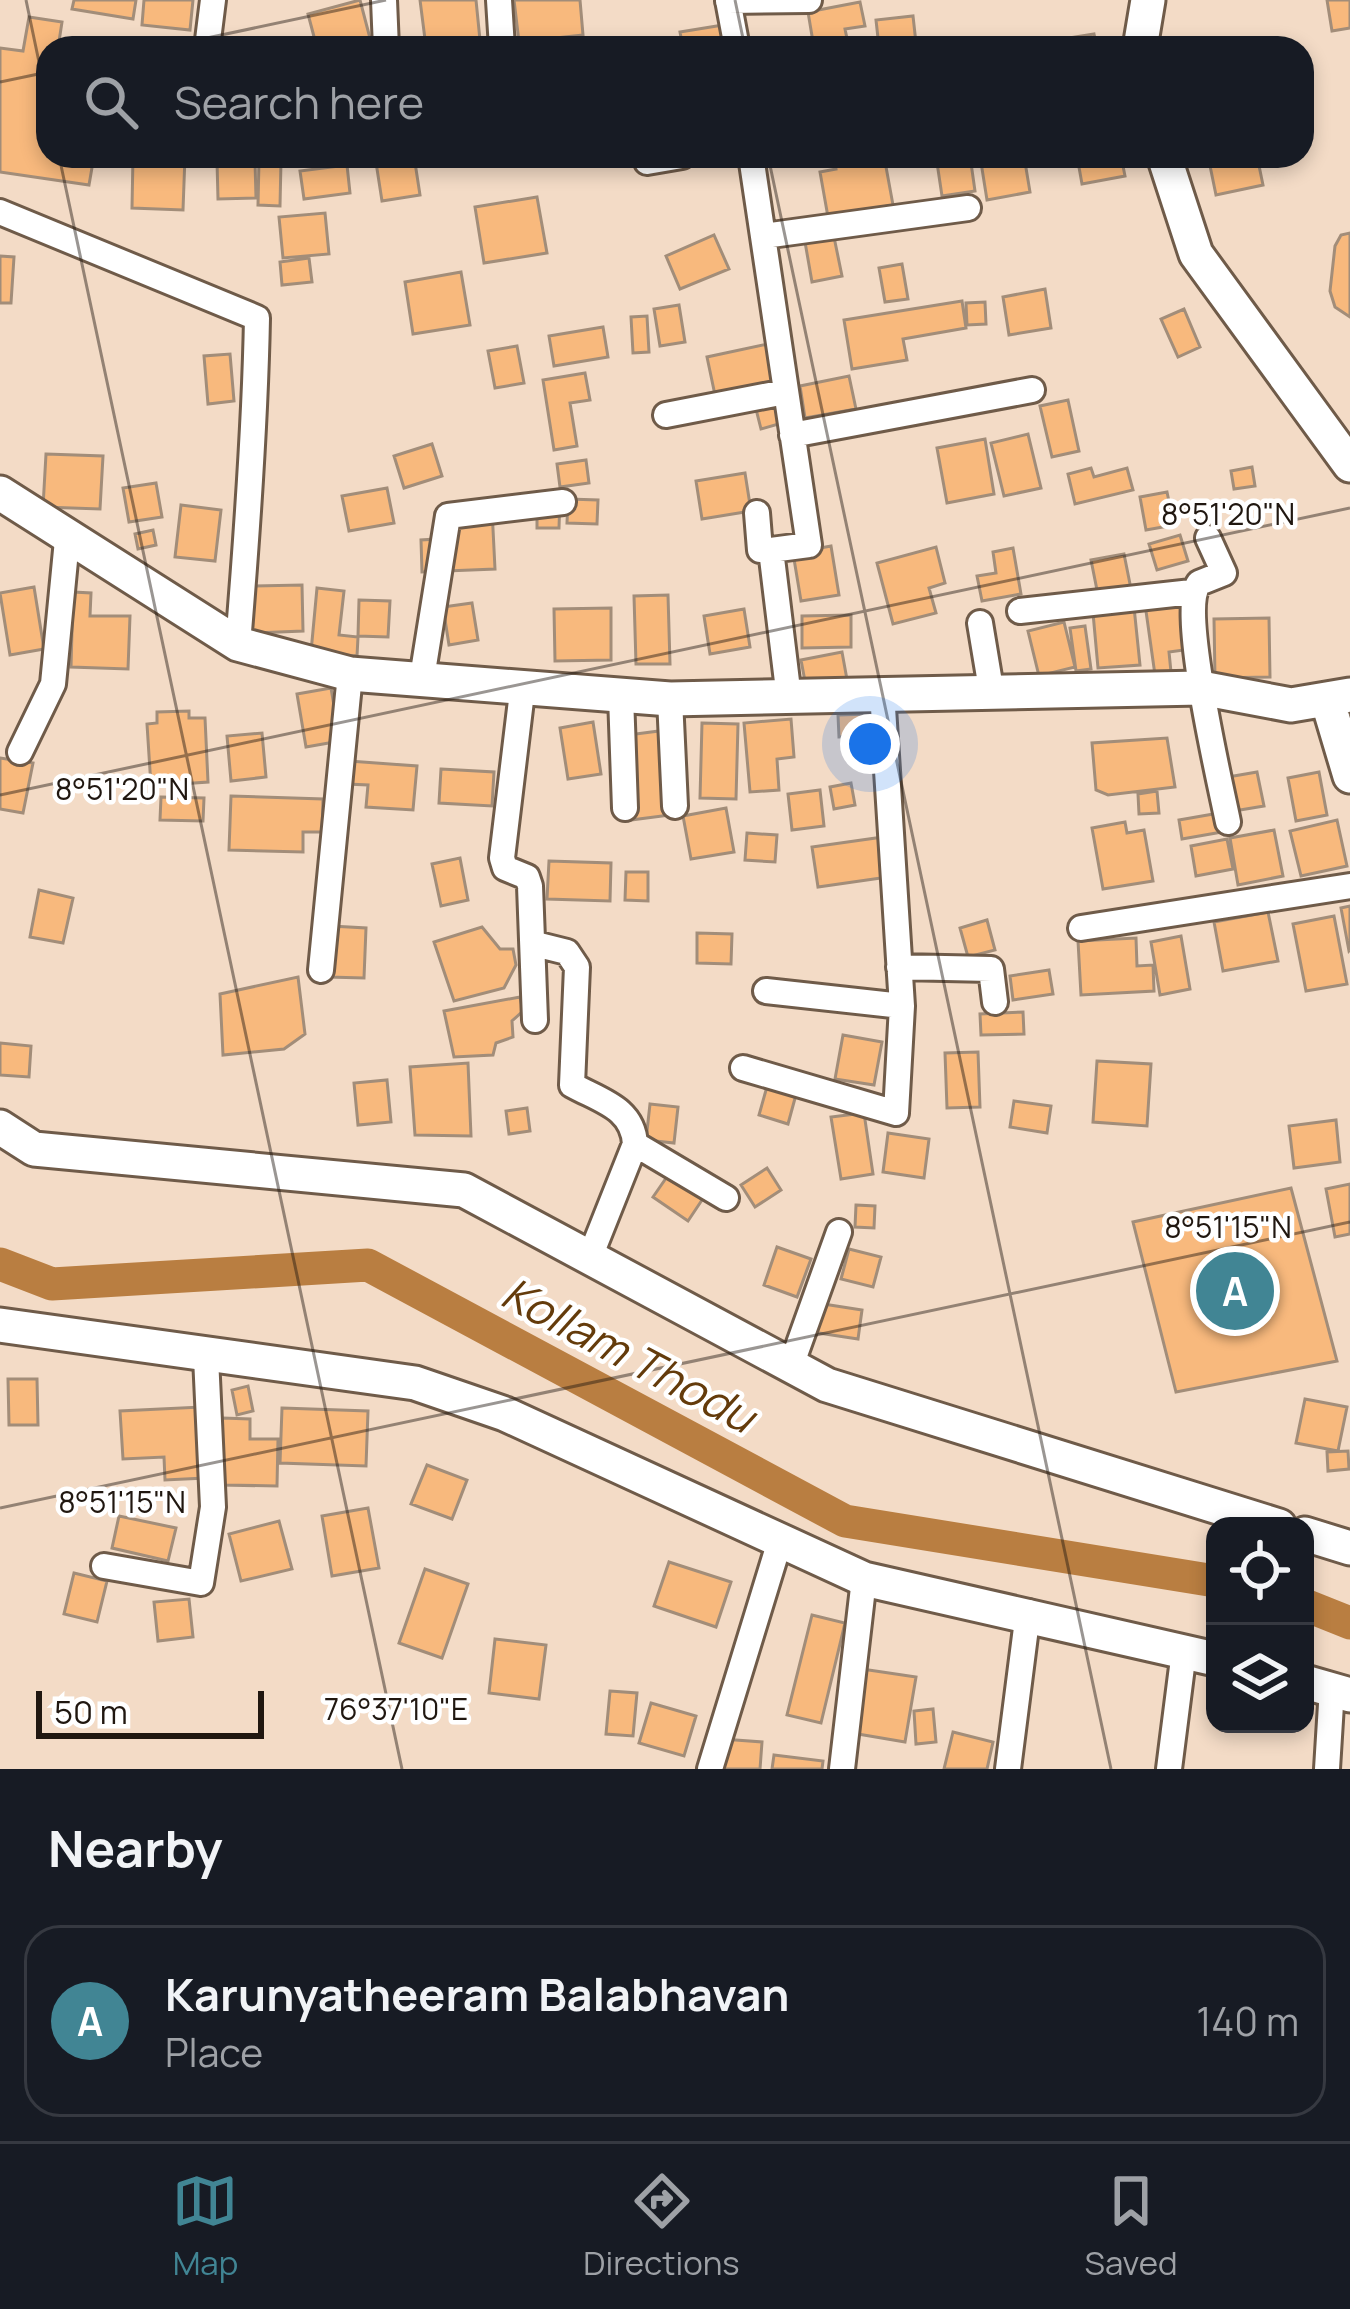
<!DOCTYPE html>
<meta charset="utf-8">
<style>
body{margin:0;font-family:Manrope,sans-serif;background:#20242c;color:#f1f3f6}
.controls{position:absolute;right:36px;bottom:36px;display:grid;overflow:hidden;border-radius:24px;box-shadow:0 6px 18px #0003}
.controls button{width:108px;height:108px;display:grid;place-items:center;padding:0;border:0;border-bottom:3px solid #363941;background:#171b24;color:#f1f3f6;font:60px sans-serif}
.scale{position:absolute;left:36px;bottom:30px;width:228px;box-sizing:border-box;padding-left:12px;border:6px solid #201710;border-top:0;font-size:33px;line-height:42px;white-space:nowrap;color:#201710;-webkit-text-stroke:9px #fff;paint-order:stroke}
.you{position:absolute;left:870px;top:744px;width:42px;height:42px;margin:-30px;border:9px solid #fff;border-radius:50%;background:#1a73e8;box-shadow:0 0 0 18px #1a73e833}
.badge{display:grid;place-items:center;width:78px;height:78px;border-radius:50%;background:#418594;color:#fff;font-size:39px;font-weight:700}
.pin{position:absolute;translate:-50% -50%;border:6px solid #fff;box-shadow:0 3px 12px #0006}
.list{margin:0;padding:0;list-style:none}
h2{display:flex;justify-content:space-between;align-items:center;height:156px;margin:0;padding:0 48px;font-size:51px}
h2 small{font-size:39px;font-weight:400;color:#9ea1a6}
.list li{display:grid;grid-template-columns:78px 1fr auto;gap:36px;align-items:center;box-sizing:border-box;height:192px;margin:0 24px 24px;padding:0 24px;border:3px solid #363941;border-radius:36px}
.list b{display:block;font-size:45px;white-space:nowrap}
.list p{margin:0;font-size:39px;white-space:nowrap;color:#9ea1a6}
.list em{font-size:39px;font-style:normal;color:#9ea1a6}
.icon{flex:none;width:66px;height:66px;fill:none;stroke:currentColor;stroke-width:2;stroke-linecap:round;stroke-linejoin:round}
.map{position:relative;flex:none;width:1350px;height:1769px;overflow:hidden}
.search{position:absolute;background:#171b24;box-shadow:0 6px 18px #0003;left:36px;right:36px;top:36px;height:132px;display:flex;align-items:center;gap:30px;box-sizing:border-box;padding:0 42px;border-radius:36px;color:#9ea1a6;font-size:45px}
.sheet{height:372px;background:#171b24}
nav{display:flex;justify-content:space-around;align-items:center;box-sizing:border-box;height:168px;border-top:3px solid #363941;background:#171b24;font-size:33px;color:#9ea1a6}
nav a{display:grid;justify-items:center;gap:6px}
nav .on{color:#418594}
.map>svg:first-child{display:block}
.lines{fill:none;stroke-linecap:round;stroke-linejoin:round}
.canal{stroke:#b97e41;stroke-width:33}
.building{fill:#f8b97d;stroke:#a28d79;stroke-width:3}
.street-casing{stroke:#6f5b49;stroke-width:30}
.secondary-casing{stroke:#6f5b49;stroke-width:39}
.street{stroke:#fff;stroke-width:24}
.secondary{stroke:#fff;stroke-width:33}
.ticks{fill:none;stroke:#201710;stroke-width:3;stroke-opacity:0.45}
.labels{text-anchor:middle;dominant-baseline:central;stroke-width:9;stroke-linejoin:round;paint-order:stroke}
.water-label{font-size:45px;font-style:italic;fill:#643b0b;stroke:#fff}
.ticks-label{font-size:30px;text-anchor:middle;fill:#201710;stroke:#fff;stroke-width:9;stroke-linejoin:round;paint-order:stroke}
</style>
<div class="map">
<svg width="1350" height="1769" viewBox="0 0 1350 1769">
<rect width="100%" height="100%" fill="#f3dbc6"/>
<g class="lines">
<!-- canal -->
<path class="canal" d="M0,1264L52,1284L368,1265L845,1521L1215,1581
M1305,1605L1350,1623"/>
</g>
<!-- building -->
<path class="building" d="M74,0H136L133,19L72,9Z
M144,0H193L190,30L142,25Z
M360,0L371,42L317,48L308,14Z
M420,0H476L480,40L426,47Z
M514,0H580L583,35L519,42Z
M1327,0H1350V28L1332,31Z
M860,2L865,26L845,29L849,48H814L808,12Z
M913,16L916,43L879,47L876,20Z
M29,17L62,22L58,48H48V156H94L89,185L0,172V48L23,51Z
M723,25L728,48H683L680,32Z
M1094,34L1097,48H1065L1063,39Z
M133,156H185L183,210L132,208Z
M375,156H414L420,195L382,201Z
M884,156L893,205L828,217L820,172L836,169L834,157Z
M936,156H970L975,191L942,196Z
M980,156H1024L1030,192L987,200Z
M1077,156H1121L1125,176L1082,184Z
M1208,156H1257L1263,185L1216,195Z
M259,160L281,161L280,206L258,205Z
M217,161H255L256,198L218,199Z
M347,165L350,193L304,199L300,171Z
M537,197L547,253L484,263L475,207Z
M325,213L329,254L283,258L279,217Z
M1350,233V317L1335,307L1330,291L1335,246L1341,235Z
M714,235L729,269L680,289L666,256Z
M834,237L842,276L812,282L805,242Z
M0,256L14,257L11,303H0Z
M309,258L312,282L282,285L280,262Z
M902,264L908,299L885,302L879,268Z
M461,272L470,325L413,334L405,282Z
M1045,289L1051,328L1009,335L1003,297Z
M962,301L966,328L903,339L907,360L852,369L844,320Z
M985,302L986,324L967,325L966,303Z
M679,305L685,342L660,346L654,309Z
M1184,309L1200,347L1178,357L1161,319Z
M647,316L649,352L633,353L631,317Z
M603,327L608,357L554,366L549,336Z
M777,342L784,380L715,395L707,357Z
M517,346L524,383L495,388L488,351Z
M230,354L234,401L208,404L204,356Z
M585,373L590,400L570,403L577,446L554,450L543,380Z
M849,376L856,409L805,418L800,386Z
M783,398L789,421L761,429L755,405Z
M1068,400L1079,451L1052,457L1040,406Z
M1028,434L1041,488L1004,496L991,443Z
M985,439L994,494L947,503L937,448Z
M432,444L442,476L404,488L394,456Z
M46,454L103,456L100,509L43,507Z
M586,460L589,483L560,487L557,464Z
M1252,467L1255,486L1234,489L1231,471Z
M1091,468L1094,477L1127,468L1133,490L1075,504L1068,474Z
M745,473L751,511L702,519L696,481Z
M156,483L162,517L129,522L123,488Z
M387,488L394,523L349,531L342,496Z
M1167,492L1174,525L1146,530L1140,497Z
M537,497H560L559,528H537Z
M568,499L598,500L597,524L567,523Z
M181,505L221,510L215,561L175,557Z
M492,509L495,569L422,572L421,540L436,539L435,513Z
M153,530L156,545L138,549L135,534Z
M1180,535L1188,561L1157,570L1149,544Z
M831,546L839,595L801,601L793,553Z
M936,547L945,583L929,588L936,613L893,624L877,563Z
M1013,548L1021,594L982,601L977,576L996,573L993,552Z
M1124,554L1131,589L1098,595L1091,560Z
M302,585L303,631L251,633L250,586Z
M34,587L44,649L10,655L0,593Z
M317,588L344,591L339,635L358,637L357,656L311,652Z
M73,592L91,593L90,616H130L128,669L71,667Z
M668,595L670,664H636L634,596Z
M1184,598L1191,649L1169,652L1171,672L1155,675L1145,604Z
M359,600L390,601L388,637L358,636Z
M472,603L478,640L449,645L443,607Z
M1134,607L1140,665L1098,668L1093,613Z
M611,608V660L555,661L554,609Z
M744,609L750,647L710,654L704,616Z
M851,615V647L802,648V616Z
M1269,618L1270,677L1215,678L1214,619Z
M1064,622L1075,667L1039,676L1028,631Z
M1085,626L1091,669L1076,671L1070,628Z
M842,652L848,685L807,692L801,660Z
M331,688L340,741L306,747L297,694Z
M189,711V718H205L208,782L151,786L147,724L157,723V712Z
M870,714V736L839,737L838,715Z
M791,719L794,757L777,759L779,790L750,792L744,723Z
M593,722L601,774L568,779L560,728Z
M702,723L738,724L736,799L700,798Z
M659,731L670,815L631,820L628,735Z
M262,733L266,777L231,781L227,736Z
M1167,738L1175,787L1108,795L1096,790L1092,743Z
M0,758L33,763L23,813L0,809Z
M349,761L417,766L413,810L366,807L368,785L347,784Z
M441,769L494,772L492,806L439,803Z
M1257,772L1264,806L1234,811L1228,777Z
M1319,772L1327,815L1296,821L1288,778Z
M851,783L855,805L834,809L830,787Z
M820,790L824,826L792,830L788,794Z
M1157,791L1159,813L1139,814L1138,794Z
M231,796L323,799L322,832H303V852L229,850Z
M161,797L204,798L203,821L160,820Z
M726,808L734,852L691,859L683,816Z
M1219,813L1222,832L1182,839L1179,820Z
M1337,820L1347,866L1301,876L1290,831Z
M1125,822L1127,833L1144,830L1153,881L1103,889L1092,828Z
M1274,830L1283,876L1238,885L1230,838Z
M747,833L777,835L775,862L745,860Z
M883,837L888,877L818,887L812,847Z
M1227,839L1233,869L1196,876L1191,846Z
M460,858L468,900L441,906L432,864Z
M549,861L611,863L610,901L547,899Z
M626,872H648V901L625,900Z
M39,890L73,898L63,943L30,937Z
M1350,906V950L1349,951L1341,908Z
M1268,912L1278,961L1223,971L1214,922Z
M1334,916L1347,984L1306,991L1293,924Z
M987,920L995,950L968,957L960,928Z
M331,926L366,928L364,978L328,977Z
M482,927L500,949H513L516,965L504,988L454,1001L434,942Z
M697,933L732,934L731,964L697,963Z
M1181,936L1190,989L1160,995L1151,942Z
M1136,938L1137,966L1153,965L1154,991L1081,995L1078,941Z
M1049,970L1053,994L1013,1000L1010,976Z
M298,977L305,1034L284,1049L223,1055L220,994Z
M520,997L523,1011L512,1021L513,1037L496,1043L493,1055L454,1057L444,1011Z
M1023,1012L1024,1034L981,1035L980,1014Z
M843,1035L882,1042L874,1085L835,1079Z
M0,1043L31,1046L29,1077L0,1075Z
M978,1052L980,1107L947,1108L945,1053Z
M1097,1061L1151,1064L1147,1126L1093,1122Z
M468,1063L471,1136L415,1135L410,1067Z
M387,1080L391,1122L358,1125L354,1083Z
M768,1083L797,1091L788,1124L759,1115Z
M1014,1101L1051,1106L1047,1133L1010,1127Z
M650,1104L678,1107L674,1143L646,1140Z
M527,1108L530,1131L509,1134L506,1111Z
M864,1113L873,1174L841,1179L831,1117Z
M1336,1120L1340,1162L1294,1168L1289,1126Z
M888,1133L929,1139L924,1178L883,1172Z
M767,1168L781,1190L755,1207L741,1185Z
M671,1171L706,1194L688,1221L653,1197Z
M1350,1184V1234L1335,1237L1326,1189Z
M1291,1188L1337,1361L1176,1392L1133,1222Z
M856,1205L875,1206L874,1228L855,1227Z
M777,1247L811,1259L797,1297L764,1285Z
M849,1249L881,1257L873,1287L841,1279Z
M817,1303L862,1310L858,1339L812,1332Z
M8,1379H37L38,1425H9Z
M248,1386L253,1411L237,1415L232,1390Z
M1305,1399L1347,1407L1338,1451L1296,1443Z
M201,1407L205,1478L165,1480L164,1457L123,1459L120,1411Z
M282,1408L368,1411L366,1466L280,1463Z
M222,1418L250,1419V1439H278L277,1486L221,1485Z
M1348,1451L1349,1469L1328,1471L1327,1452Z
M427,1465L467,1480L452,1519L411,1504Z
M368,1508L379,1568L332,1576L322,1516Z
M119,1516L176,1528L168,1561L112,1548Z
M279,1521L292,1569L241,1581L229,1534Z
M669,1562L731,1582L716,1627L654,1606Z
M425,1569L468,1584L442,1658L399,1643Z
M74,1573L107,1581L97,1622L64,1614Z
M189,1599L193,1637L158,1641L154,1602Z
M812,1615L845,1623L821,1723L787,1715Z
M495,1639L546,1645L539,1699L489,1693Z
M862,1669L916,1677L905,1742L852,1733Z
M610,1691L637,1693L633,1736L606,1734Z
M651,1703L696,1716L684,1756L639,1743Z
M933,1709L936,1742L916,1744L914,1711Z
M953,1732L993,1742L987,1769H944Z
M722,1739L762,1742L760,1769H720Z
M774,1755L823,1761L822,1769H772Z"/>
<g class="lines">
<defs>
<path id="street" d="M384,0L386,48
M499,0L502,48
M728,0L737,48
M728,1L809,0
M207,48L213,0
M751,156L809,545L771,550L789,698
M647,162L682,156
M0,212L257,318C255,427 247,535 238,644
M764,236L968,208
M666,415L785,392
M792,435L1032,390
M757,513L760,550H771
M1208,538L1224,573L1199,583C1179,610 1220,782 1228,822
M1020,611L1192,592
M980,623L991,689
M422,678L448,516L563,502
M522,692L502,858L505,868L527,877L530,886L535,1020
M621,696L625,808
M670,699L675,806
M20,752L53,684L67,540
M1081,928L1350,886
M535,944L567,952L577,967L572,1085C601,1101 633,1108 635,1144L590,1257
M899,967L991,969L995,1002
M321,970L350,674
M766,991L902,1006L882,692
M743,1068L896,1113L902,1006
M635,1144L726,1198
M791,1366L839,1232
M104,1566L201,1583L213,1507L206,1357
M710,1769L779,1544
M842,1769L864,1579
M1008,1769L1028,1612
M1169,1769L1184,1651
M1327,1769L1332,1688"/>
<path id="secondary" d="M1140,48L1148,0
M1164,156L1196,254L1350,465
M0,493L238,644L350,674L670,699L1201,688L1291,705L1350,695
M1327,699L1350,776
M0,1127L34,1149L464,1190L827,1385L1279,1526
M0,1325L415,1383L505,1414L864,1579L1215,1659
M1305,1534L1350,1548
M1305,1682L1350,1695"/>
</defs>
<!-- street casing -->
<use href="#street" class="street-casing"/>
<!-- secondary casing -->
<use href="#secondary" class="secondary-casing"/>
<!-- street -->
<use href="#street" class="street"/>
<!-- secondary -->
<use href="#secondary" class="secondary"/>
</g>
<!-- ticks -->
<path class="ticks" d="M26,0L48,105M735,0L745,48M160,48L386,0M0,82L48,72M59,156L402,1769M768,156L1111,1769M0,795L1350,508M0,1508L1350,1222"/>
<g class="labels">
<!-- water labels -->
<g class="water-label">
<text transform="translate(629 1354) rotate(28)">Kollam Thodu</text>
</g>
</g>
<g class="ticks-label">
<text x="1228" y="525">8°51'20"N</text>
<text x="122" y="800">8°51'20"N</text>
<text x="1228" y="1238">8°51'15"N</text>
<text x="122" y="1513">8°51'15"N</text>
<text x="396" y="1720">76°37'10"E</text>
</g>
</svg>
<div class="controls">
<button><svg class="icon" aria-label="locate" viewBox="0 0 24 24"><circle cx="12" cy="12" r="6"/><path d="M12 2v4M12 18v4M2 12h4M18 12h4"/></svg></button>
<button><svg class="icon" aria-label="layers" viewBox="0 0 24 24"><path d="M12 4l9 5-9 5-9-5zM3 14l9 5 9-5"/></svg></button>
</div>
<div class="scale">50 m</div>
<div class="you"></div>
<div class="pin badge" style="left:1235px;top:1291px">A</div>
<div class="search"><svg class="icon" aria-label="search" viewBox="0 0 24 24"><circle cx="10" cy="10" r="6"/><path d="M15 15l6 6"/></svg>Search here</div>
</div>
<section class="sheet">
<h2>Nearby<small></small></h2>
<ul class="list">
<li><span class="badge">A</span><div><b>Karunyatheeram Balabhavan</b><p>Place</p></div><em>140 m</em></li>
</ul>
</section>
<nav>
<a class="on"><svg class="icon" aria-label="map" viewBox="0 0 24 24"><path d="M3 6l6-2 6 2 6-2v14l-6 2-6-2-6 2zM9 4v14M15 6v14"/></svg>Map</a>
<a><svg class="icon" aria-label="directions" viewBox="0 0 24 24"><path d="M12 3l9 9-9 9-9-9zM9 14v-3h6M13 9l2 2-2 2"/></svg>Directions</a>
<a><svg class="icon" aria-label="saved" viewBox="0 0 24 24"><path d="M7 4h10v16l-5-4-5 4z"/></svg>Saved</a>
</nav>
